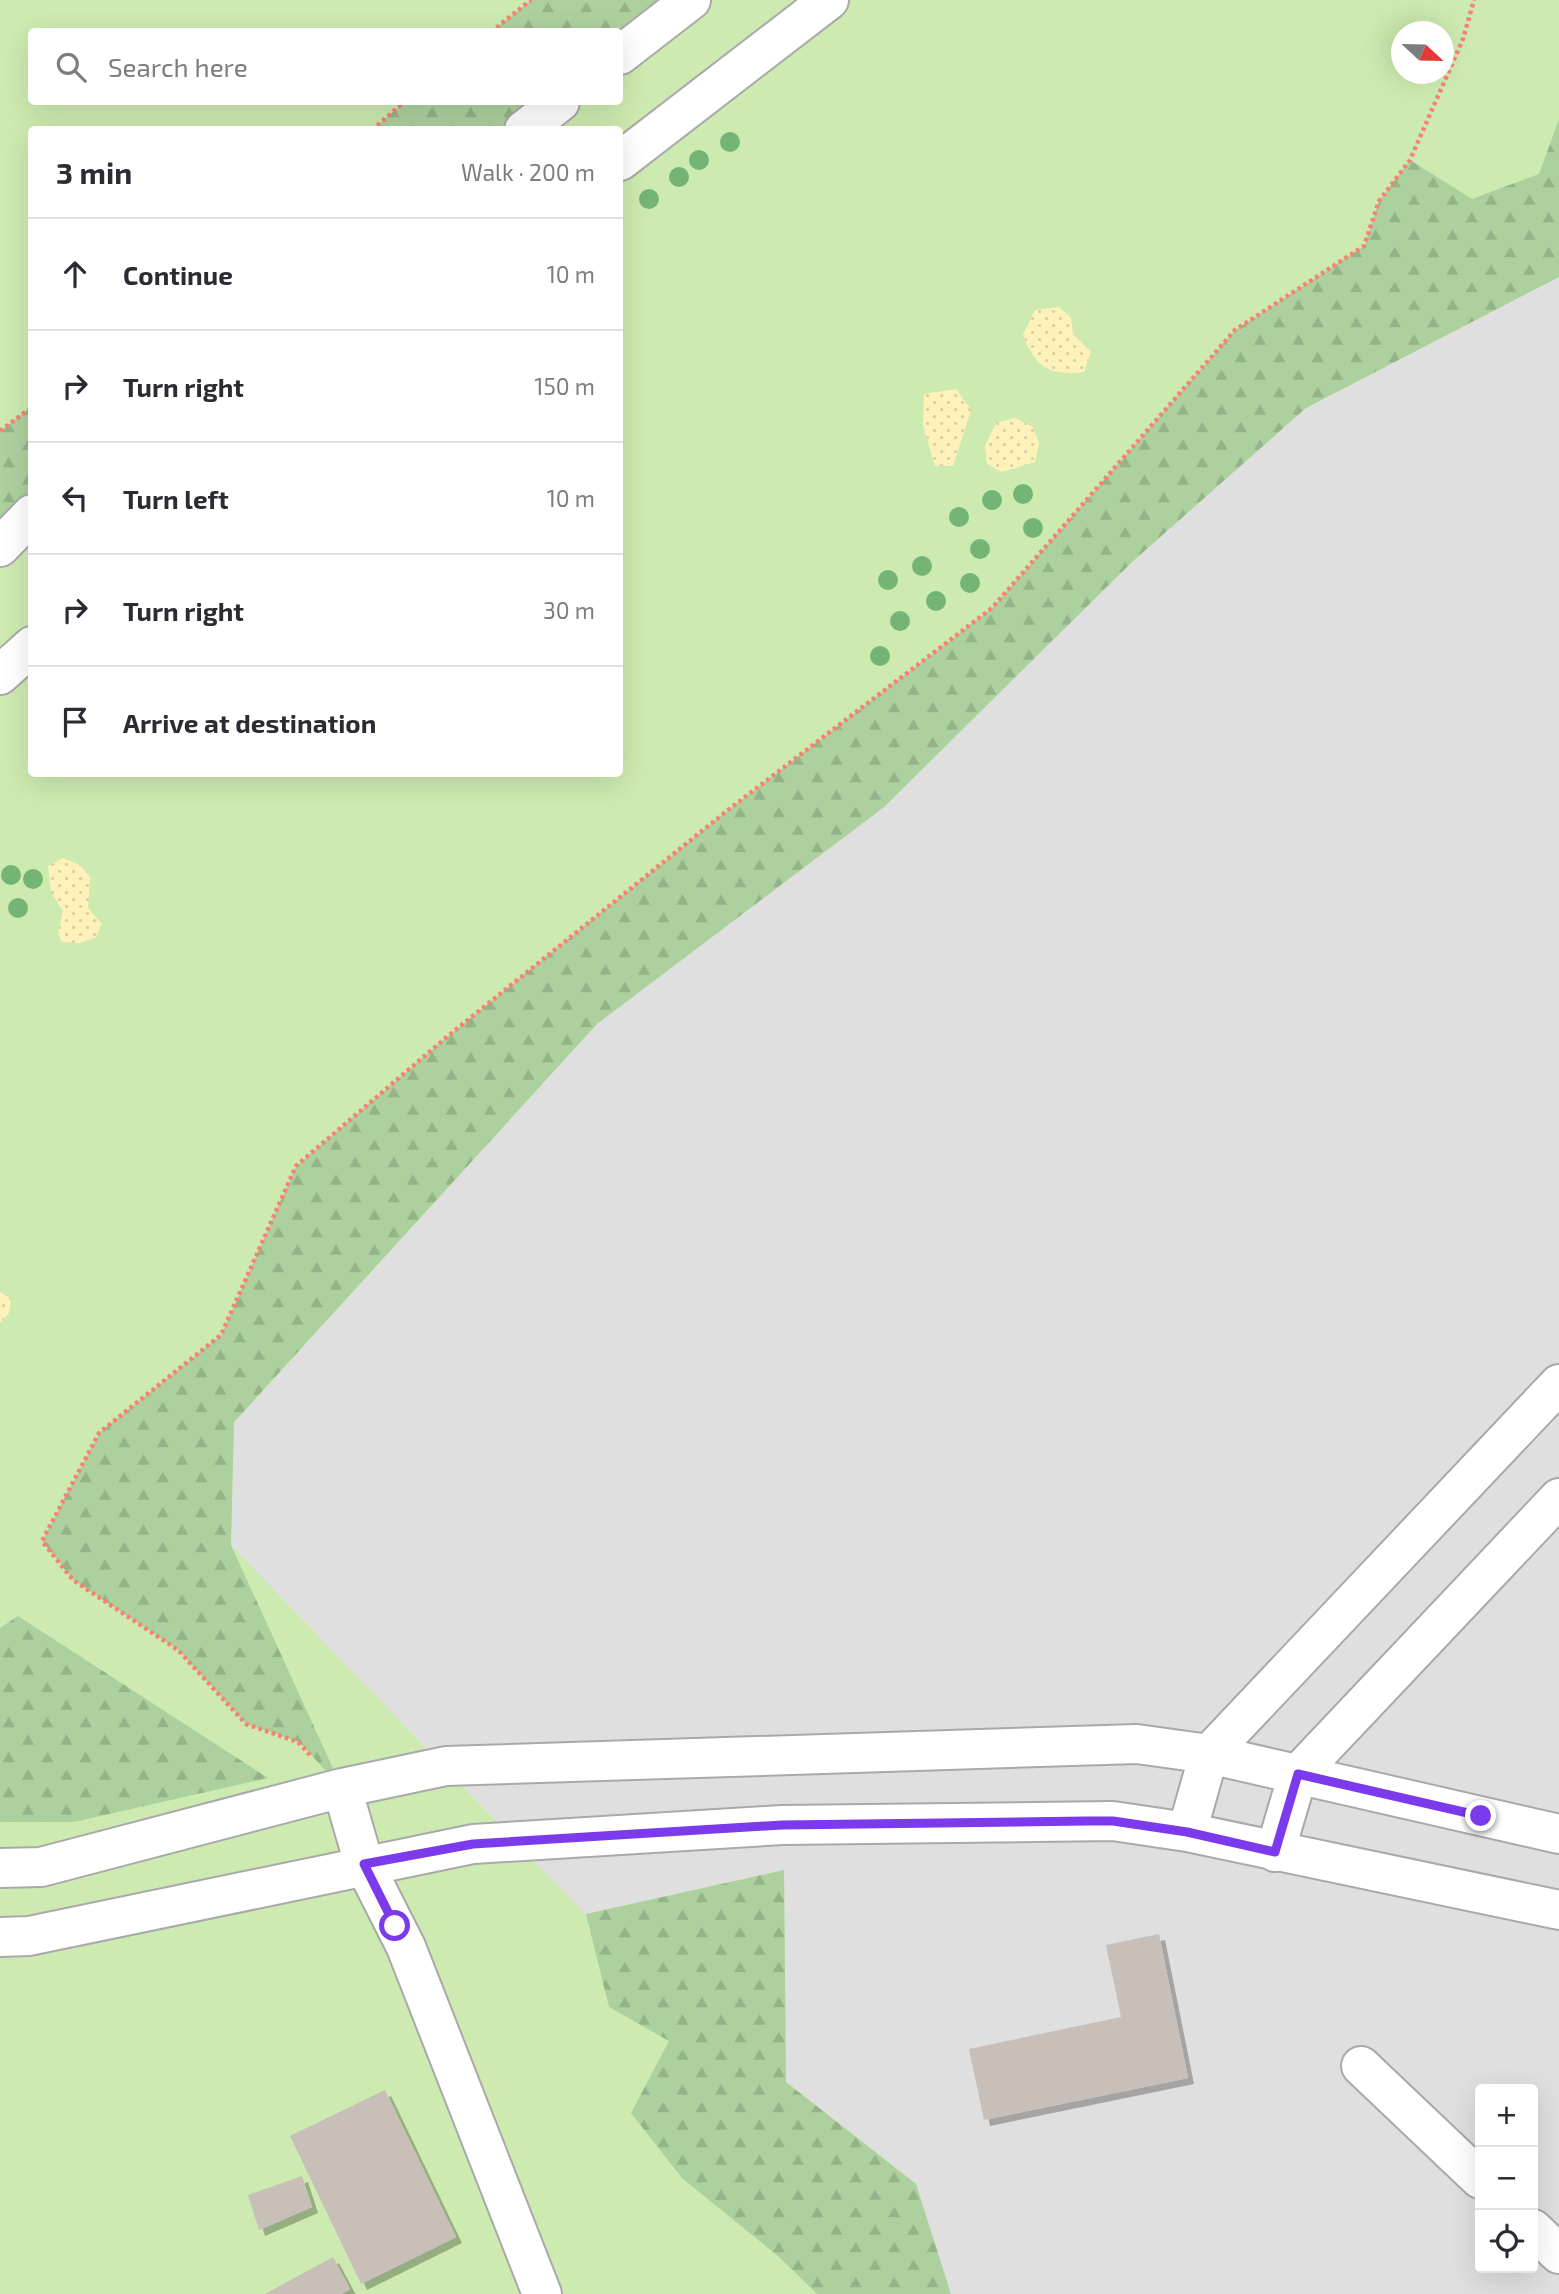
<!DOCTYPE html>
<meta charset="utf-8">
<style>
body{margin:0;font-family:"Exo 2",sans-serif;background:#f2f2f3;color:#2b2b33}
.controls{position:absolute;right:21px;bottom:21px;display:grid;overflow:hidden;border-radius:7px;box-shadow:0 7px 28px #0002}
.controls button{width:63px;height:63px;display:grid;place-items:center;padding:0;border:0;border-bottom:2px solid #e1e1e2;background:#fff;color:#2b2b33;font:35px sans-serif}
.compass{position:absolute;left:1391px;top:21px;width:63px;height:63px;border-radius:50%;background:#fff;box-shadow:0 7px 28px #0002;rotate:112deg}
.stop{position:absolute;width:21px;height:21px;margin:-16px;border:5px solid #7c3aed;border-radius:50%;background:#fff}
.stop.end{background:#7c3aed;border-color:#fff;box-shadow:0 2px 7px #0008}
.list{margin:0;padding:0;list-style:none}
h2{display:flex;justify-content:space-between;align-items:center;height:91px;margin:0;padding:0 28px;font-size:30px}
h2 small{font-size:23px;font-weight:400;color:#7c7c81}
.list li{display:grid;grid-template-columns:46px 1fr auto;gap:21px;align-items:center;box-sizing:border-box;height:112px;padding:0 28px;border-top:2px solid #e1e1e2}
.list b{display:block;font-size:26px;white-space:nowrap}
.list em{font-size:23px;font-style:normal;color:#7c7c81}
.icon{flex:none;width:38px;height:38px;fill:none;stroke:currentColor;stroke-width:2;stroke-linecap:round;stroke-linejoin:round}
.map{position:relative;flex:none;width:1559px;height:2294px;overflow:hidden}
.search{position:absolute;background:#fff;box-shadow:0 7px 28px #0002;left:28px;top:28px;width:595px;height:77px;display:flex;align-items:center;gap:18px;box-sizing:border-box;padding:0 24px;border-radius:7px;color:#7c7c81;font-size:26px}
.panel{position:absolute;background:#fff;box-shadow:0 7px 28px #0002;left:28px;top:126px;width:595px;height:651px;border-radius:7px}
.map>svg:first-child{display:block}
.residential{fill:#e0dfdf;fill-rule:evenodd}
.grass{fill:#cdebb0;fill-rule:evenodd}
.forest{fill:url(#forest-firs)}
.sand{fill:url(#sand-dots)}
.building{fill:#c7bfb8;filter:url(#shadow)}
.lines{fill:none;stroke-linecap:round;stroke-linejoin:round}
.minor-casing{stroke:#a9a9a9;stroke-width:42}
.path{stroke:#fa8072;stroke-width:4.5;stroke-dasharray:3.5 3.5;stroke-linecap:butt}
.minor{stroke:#fff;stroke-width:38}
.tree{fill:#74b475}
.route{stroke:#7c3aed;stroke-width:9}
</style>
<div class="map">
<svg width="1559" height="2294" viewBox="0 0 1559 2294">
<defs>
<pattern id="forest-firs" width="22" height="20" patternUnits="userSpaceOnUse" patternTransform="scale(1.75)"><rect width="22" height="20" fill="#add19e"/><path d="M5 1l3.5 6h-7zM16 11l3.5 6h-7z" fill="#95b388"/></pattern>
<pattern id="sand-dots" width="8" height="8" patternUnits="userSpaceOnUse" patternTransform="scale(1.75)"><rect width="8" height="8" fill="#fff1ba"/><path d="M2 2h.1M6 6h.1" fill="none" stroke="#dacea0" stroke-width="1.8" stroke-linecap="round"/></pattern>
<filter id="shadow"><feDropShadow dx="6" dy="6" stdDeviation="0" flood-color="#0004"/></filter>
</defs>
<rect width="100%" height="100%" fill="#f2efe9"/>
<!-- residential -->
<path class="residential" d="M0,0H1559V2294H0ZM32,32H620V102H32ZM1402,32H1444V74H1402ZM32,130H620V774H32ZM1480,2089H1533V2268H1480Z"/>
<!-- grass -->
<path class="grass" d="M0,0H1559V277L1306,408L1132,562L884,807L597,1024L234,1423L231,1545L585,1914L784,1870L786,2082L916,2184L951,2294H0ZM32,32H620V102H32ZM1402,32H1444V74H1402ZM32,130H620V774H32Z"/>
<!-- forest -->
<path class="forest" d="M531,0H691L620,32H491Z
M404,102H560L524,129L372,130Z
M1559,119V277L1306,408L1132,562L884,807L597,1024L234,1422L231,1545L342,1788L299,1742L246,1724L178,1650L73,1580L42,1541L99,1433L221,1335L296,1166L448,1036L728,810L992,608L1235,330L1364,246L1379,201L1410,160L1472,199L1539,174Z
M31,407V514L0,547V431Z
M18,1616L268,1778L74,1822H0V1628Z
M784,1870L786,2082L916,2184L951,2294H817L779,2257L682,2178L631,2113L669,2041L609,2007L586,1914Z"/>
<!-- sand -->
<path class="sand" d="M1059,307L1071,318L1073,334L1091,352L1084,372C1050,376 1036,368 1023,335L1035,310Z
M956,389L971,410L953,466H935L923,425L924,394Z
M1015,418L1033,427L1039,443L1035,462L1002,472L987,464L985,446L996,423Z
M63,858L80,865L90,877L88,908L102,924L96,937L80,943L62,942L58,933L63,911L51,892L48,866Z
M0,1292L11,1299L9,1313L0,1323Z"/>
<!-- building -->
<path class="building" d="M1159,1934L1188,2078L984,2120L969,2049L1121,2017L1106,1945Z
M385,2090L456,2237L361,2284L290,2136Z
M302,2176L312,2207L259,2230L248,2195Z
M333,2257L350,2289L341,2294H265Z"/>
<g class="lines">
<defs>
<path id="minor" d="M620,55L691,0
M524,130L560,102
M620,161L829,0
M0,547L32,514
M0,675L32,646
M342,1788L364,1864L406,1947L542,2294
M1187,1832L1209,1754L1559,1384
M1275,1852L1298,1774L1559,1498
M0,1868L41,1867L342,1788L446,1766L1137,1744L1209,1754L1559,1834
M0,1937L29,1936L473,1844L782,1825L1113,1821L1187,1832L1559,1910
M1361,2066L1480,2179
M1533,2229L1559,2254"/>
</defs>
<!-- minor casing -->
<use href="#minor" class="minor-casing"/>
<!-- path -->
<path class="path" d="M491,32L531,0
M372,130L404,102
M0,431L32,407
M310,1755L298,1742L246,1724L178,1650L73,1580L42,1541L99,1433L221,1335L296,1166L448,1036L728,810L992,608L1235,330L1364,246L1379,201L1410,160L1463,39L1474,0"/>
<!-- minor -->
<use href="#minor" class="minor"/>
</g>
<!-- trees -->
<g class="tree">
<circle cx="730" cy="142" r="10"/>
<circle cx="699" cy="160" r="10"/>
<circle cx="679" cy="177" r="10"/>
<circle cx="649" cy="199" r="10"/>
<circle cx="1023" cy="494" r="10"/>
<circle cx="992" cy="500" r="10"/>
<circle cx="959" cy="517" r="10"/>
<circle cx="1033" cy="528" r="10"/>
<circle cx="980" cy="549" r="10"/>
<circle cx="922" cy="566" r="10"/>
<circle cx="888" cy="580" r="10"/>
<circle cx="970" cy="583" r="10"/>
<circle cx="936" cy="601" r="10"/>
<circle cx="900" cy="621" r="10"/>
<circle cx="880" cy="656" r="10"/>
<circle cx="11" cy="875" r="10"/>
<circle cx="33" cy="879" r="10"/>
<circle cx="18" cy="908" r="10"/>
</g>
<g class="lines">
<!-- route -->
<path class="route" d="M395,1926L364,1864L473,1844L782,1825L1086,1821H1113L1187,1832L1275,1852L1298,1774L1481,1816"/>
</g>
</svg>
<div class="controls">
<button>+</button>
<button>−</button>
<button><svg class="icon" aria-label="locate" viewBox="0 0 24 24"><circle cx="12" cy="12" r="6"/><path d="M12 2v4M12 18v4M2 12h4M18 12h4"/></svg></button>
</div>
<svg class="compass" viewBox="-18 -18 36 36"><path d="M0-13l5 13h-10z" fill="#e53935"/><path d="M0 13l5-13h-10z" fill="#7c7c81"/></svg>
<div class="stop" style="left:395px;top:1926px"></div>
<div class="stop end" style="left:1481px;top:1816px"></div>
<div class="search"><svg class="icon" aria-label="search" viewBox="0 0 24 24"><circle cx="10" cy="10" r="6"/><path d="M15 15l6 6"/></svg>Search here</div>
<section class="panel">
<h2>3 min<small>Walk · 200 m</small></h2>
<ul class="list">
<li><svg class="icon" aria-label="ahead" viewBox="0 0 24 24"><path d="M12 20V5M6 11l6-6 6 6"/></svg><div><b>Continue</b></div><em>10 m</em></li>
<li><svg class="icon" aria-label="right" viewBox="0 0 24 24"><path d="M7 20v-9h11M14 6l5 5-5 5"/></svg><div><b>Turn right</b></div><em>150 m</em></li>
<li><svg class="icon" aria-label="left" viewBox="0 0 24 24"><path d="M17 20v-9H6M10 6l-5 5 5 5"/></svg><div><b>Turn left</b></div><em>10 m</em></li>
<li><svg class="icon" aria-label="right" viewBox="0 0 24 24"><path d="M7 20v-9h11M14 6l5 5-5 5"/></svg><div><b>Turn right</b></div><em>30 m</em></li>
<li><svg class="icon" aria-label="arrive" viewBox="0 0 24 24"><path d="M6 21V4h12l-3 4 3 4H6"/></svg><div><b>Arrive at destination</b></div></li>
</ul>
</section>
</div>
